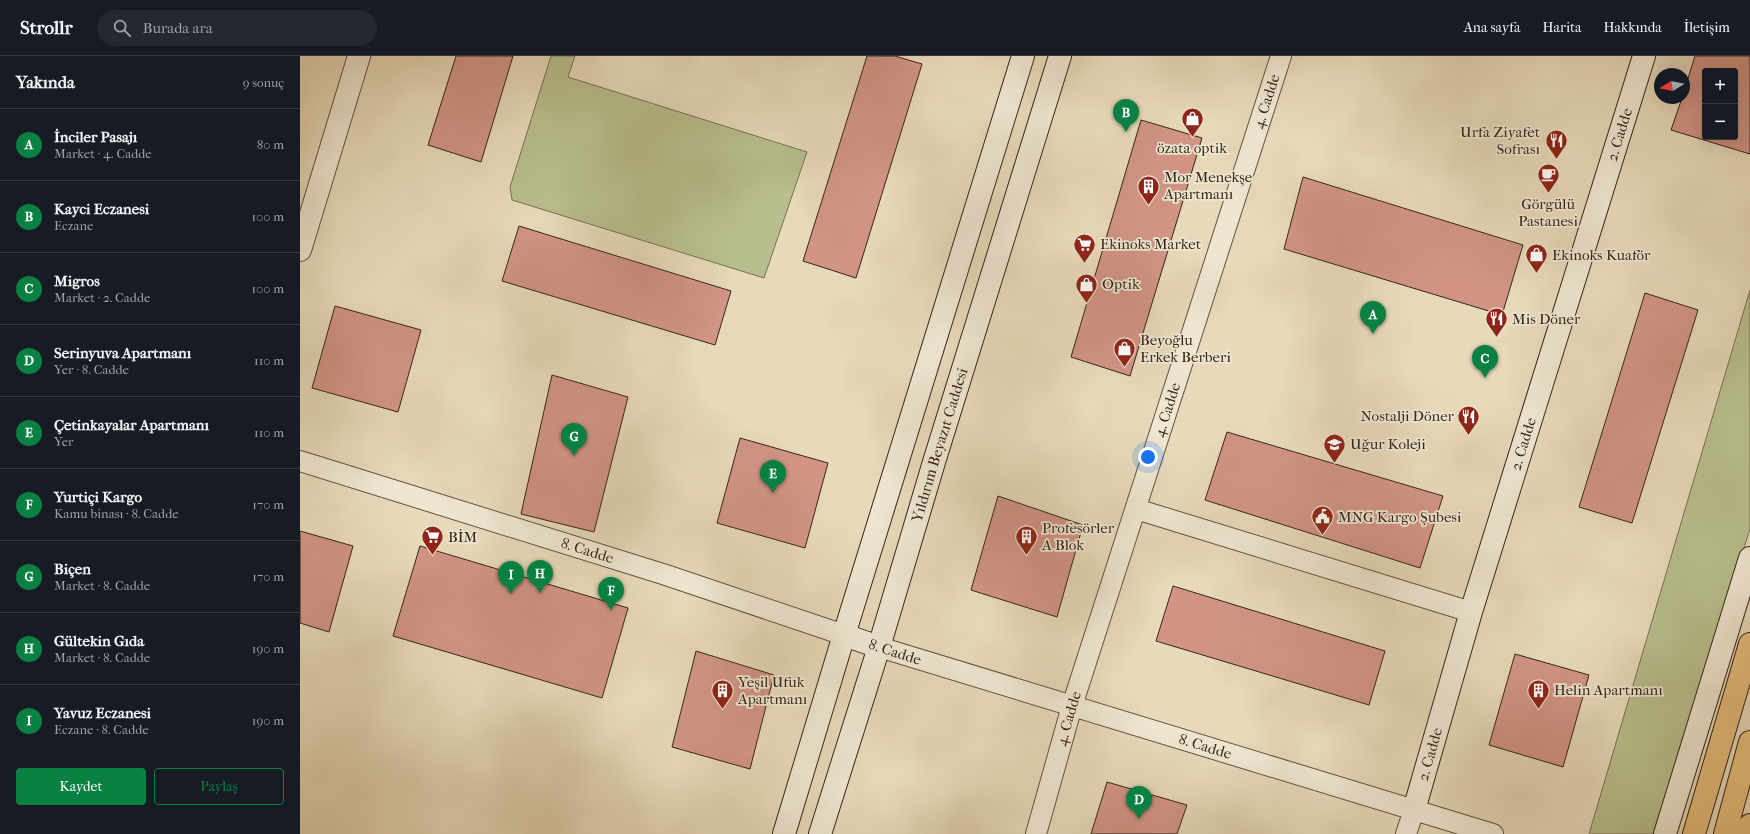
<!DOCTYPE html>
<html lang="tr">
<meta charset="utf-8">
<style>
body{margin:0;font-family:"IM FELL French Canon",serif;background:#242831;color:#f1f3f6}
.controls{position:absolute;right:12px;top:12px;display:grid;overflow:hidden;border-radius:4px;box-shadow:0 4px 16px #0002}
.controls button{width:36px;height:36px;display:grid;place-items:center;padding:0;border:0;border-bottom:1px solid #363941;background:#171b24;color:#f1f3f6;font:20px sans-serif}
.compass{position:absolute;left:1354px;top:12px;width:36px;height:36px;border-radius:50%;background:#171b24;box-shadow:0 4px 16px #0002;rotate:260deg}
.you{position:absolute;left:848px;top:401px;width:14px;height:14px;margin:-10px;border:3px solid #fff;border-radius:50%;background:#1a73e8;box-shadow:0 0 0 6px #1a73e833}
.badge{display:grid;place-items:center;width:26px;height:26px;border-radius:50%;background:#0b8043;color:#fff;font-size:13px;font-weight:700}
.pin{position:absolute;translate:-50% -33px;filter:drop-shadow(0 1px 2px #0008)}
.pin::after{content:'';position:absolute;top:21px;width:14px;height:12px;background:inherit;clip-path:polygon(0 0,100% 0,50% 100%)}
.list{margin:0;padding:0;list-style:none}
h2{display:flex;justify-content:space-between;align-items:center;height:52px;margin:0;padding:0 16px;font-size:17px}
h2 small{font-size:13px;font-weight:400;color:#9ea1a6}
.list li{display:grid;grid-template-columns:26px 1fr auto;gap:12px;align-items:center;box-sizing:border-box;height:72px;padding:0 16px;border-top:1px solid #363941}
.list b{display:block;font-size:15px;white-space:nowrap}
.list p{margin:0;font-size:13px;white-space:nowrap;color:#9ea1a6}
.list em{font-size:13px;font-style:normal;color:#9ea1a6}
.actions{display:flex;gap:8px;padding:12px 16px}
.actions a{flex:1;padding:9px 0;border:1px solid #0b8043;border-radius:4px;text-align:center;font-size:14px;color:#0b8043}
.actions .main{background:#0b8043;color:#fff}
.icon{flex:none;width:22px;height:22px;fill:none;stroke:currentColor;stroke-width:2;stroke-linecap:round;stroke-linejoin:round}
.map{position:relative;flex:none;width:1450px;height:778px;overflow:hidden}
header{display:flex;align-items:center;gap:24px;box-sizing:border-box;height:56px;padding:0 20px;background:#171b24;border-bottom:1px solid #363941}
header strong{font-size:19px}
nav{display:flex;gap:22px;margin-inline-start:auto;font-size:14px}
.search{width:280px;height:36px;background:#242831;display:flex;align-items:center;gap:10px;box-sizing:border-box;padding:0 14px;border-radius:22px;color:#9ea1a6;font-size:15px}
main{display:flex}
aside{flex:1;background:#171b24}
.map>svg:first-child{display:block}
.green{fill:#b8be8d;stroke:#767253}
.building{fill:#d19485;stroke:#342619;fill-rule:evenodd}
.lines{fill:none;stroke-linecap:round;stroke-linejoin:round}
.minor-casing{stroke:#615341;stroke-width:22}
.tertiary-casing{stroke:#615341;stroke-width:24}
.secondary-casing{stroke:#342619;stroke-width:24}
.primary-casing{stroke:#342619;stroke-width:24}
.trunk-casing{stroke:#342619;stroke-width:24}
.minor{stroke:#efe6d2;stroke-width:20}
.tertiary{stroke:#efe6d2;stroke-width:22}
.secondary{stroke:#efe6d2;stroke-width:22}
.primary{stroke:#e4bc7c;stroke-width:22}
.trunk{stroke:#e4bc7c;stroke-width:22}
.labels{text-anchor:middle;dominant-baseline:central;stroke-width:3.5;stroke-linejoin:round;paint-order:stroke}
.street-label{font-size:15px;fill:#342619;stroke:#efe6d2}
.poi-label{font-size:15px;fill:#342619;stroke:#efe6d2;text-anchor:start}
</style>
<header>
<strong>Strollr</strong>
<div class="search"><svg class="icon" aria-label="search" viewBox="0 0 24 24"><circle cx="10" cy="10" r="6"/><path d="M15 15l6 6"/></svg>Burada ara</div>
<nav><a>Ana sayfa</a><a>Harita</a><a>Hakkında</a><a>İletişim</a></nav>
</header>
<main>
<aside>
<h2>Yakında<small>9 sonuç</small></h2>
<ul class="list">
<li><span class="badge">A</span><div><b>İnciler Pasajı</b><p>Market · 4. Cadde</p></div><em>80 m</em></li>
<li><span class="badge">B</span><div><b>Kayci Eczanesi</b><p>Eczane</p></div><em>100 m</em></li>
<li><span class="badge">C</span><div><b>Migros</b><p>Market · 2. Cadde</p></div><em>100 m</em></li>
<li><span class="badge">D</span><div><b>Serinyuva Apartmanı</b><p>Yer · 8. Cadde</p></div><em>110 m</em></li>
<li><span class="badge">E</span><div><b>Çetinkayalar Apartmanı</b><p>Yer</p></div><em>110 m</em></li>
<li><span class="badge">F</span><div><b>Yurtiçi Kargo</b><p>Kamu binası · 8. Cadde</p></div><em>170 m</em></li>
<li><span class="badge">G</span><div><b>Biçen</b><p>Market · 8. Cadde</p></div><em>170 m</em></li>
<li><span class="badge">H</span><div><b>Gültekin Gıda</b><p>Market · 8. Cadde</p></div><em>190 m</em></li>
<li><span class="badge">I</span><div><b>Yavuz Eczanesi</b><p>Eczane · 8. Cadde</p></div><em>190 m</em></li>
</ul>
<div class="actions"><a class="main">Kaydet</a><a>Paylaş</a></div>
</aside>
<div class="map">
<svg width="1450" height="778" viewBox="0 0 1450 778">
<rect width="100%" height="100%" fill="#e7d9b9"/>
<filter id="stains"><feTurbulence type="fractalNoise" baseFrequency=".005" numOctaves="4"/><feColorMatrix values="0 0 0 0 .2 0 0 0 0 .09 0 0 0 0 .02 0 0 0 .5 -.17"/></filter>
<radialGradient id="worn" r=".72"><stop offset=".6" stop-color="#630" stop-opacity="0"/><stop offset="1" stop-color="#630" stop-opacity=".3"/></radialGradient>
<!-- green -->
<path class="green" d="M251,0H275L268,21L507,96L464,222L212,144L210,131Z
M1450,234V473L1353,778H1289Z"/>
<!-- building -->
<path class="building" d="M156,0H213L181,106L128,89Z
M567,0H595L622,8L556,222L503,205Z
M1395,0H1450V98L1371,74L1382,42H1384V35ZM1405,15H1435V81H1405Z
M841,64L902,82L830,320L771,301Z
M1003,121L1223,189L1202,259L984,193Z
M219,170L431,235L415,289L202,225Z
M1345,237L1398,254L1332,467L1279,451Z
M35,250L121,274L98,356L12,332Z
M252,319L328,341L294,476L221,458Z
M927,376L1143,440L1120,512L905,444Z
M440,382L528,407L505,492L417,467Z
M698,440L783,469L757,561L671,534Z
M0,475L53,490L29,576L0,567Z
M120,490L328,552L302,642L93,580Z
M873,530L1085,595L1069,649L856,585Z
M396,595L474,619L450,713L372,691Z
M1215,598L1289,619L1263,711L1189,689Z
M807,726L887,749L877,778H791Z"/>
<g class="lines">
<defs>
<g id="minor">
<path id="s1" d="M0,405L366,519L544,579"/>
<path d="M836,453L1171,556"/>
<path id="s2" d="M579,591L1193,778"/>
<path id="s3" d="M736,778L772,650L981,0"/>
<path d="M1106,778L1114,754"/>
</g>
<path id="tertiary" d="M0,194L59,0"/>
<g id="secondary">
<path d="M544,579L579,591"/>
<path id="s4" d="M1114,754L1171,556L1344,0"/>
<path d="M484,778L544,579L723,0"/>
<path id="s5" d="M520,778L579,591L634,406L760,0"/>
<path d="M1365,778L1450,502"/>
</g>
<path id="primary" d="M1394,778L1450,588"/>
<path id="trunk" d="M1425,778L1450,686
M1447,778L1450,769"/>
</defs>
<!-- minor casing -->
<use href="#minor" class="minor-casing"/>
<!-- tertiary casing -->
<use href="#tertiary" class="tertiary-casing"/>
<!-- secondary casing -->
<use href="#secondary" class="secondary-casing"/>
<!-- primary casing -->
<use href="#primary" class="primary-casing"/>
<!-- trunk casing -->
<use href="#trunk" class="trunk-casing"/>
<!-- minor -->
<use href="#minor" class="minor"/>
<!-- tertiary -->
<use href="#tertiary" class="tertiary"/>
<!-- secondary -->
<use href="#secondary" class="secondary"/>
<!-- primary -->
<use href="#primary" class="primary"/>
<!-- trunk -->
<use href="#trunk" class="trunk"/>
</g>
<!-- icons -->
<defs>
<symbol id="shop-pin" viewBox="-11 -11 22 30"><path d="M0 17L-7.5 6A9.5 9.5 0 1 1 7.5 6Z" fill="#8f2418" stroke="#efe6d2"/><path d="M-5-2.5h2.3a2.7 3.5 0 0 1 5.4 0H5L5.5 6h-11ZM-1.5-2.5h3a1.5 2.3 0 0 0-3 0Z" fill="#fff"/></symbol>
<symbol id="restaurant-pin" viewBox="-11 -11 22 30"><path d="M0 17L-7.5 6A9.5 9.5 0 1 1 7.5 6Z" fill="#8f2418" stroke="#efe6d2"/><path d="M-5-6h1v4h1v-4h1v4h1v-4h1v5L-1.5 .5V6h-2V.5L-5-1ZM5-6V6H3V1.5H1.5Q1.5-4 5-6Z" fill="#fff"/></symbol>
<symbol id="cafe-pin" viewBox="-11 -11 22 30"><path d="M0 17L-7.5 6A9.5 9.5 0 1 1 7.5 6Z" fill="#8f2418" stroke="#efe6d2"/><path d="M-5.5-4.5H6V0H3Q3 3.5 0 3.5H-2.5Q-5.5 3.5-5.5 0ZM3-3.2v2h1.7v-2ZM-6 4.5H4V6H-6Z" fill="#fff"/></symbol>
<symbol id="building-pin" viewBox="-11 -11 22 30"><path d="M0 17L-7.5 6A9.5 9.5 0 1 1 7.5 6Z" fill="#8f2418" stroke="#efe6d2"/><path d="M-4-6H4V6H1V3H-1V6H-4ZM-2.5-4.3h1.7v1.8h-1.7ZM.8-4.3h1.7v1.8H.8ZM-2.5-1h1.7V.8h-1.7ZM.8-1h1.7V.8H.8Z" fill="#fff"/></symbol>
<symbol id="supermarket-pin" viewBox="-11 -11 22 30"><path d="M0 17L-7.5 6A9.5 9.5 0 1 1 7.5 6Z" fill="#8f2418" stroke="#efe6d2"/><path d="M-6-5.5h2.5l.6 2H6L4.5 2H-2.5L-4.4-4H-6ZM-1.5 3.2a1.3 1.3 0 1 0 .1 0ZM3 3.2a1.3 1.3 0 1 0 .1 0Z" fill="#fff"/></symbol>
<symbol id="school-pin" viewBox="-11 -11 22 30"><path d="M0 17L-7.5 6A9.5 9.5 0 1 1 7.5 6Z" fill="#8f2418" stroke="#efe6d2"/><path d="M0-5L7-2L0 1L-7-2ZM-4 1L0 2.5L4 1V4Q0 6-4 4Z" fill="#fff"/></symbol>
<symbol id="civic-pin" viewBox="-11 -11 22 30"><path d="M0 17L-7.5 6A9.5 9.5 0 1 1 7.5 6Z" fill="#8f2418" stroke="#efe6d2"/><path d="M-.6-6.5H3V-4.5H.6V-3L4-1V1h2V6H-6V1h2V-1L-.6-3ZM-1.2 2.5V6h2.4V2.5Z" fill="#fff"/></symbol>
</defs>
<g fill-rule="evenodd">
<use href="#shop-pin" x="880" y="50" width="25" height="34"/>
<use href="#restaurant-pin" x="1244" y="72" width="25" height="34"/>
<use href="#cafe-pin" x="1236" y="106" width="25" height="34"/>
<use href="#building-pin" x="836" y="118" width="25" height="34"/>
<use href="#supermarket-pin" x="772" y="176" width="25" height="34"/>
<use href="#shop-pin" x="1224" y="186" width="25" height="34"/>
<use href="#shop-pin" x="774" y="216" width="25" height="34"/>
<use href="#restaurant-pin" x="1184" y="250" width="25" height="34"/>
<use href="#shop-pin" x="812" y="280" width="25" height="34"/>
<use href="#restaurant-pin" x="1156" y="348" width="25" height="34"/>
<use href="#school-pin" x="1022" y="376" width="25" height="34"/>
<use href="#civic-pin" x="1010" y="448" width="25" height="34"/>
<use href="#supermarket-pin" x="120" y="468" width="25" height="34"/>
<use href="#building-pin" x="714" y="468" width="25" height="34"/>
<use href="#building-pin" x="1226" y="622" width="25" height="34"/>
<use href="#building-pin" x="410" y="622" width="25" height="34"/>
</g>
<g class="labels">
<!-- street labels -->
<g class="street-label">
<text stroke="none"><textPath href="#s3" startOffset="768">4. Cadde</textPath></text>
<text stroke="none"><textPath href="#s4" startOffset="706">2. Cadde</textPath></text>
<text stroke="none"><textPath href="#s3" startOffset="444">4. Cadde</textPath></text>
<text stroke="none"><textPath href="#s5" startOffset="407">Yıldırım Beyazıt Caddesi</textPath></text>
<text stroke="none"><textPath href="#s4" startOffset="382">2. Cadde</textPath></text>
<text stroke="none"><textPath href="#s1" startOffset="301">8. Cadde</textPath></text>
<text transform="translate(595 596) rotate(18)">8. Cadde</text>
<text stroke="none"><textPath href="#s3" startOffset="120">4. Cadde</textPath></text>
<text stroke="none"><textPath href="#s2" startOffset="341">8. Cadde</textPath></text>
<text stroke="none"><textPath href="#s4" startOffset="58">2. Cadde</textPath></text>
</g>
<!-- poi labels -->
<g class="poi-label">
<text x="1240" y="76" text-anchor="end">Urfa Ziyafet<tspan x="1240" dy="17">Sofrası</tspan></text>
<text x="892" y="92" text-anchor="middle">özata optik</text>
<text x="864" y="121">Mor Menekşe<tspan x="864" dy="17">Apartmanı</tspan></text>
<text x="1248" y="148" text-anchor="middle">Görgülü<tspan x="1248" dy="17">Pastanesi</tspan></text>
<text x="800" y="188">Ekinoks Market</text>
<text x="1252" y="199">Ekinoks Kuaför</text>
<text x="802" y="228">Optik</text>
<text x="1212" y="263">Mis Döner</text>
<text x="840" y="284">Beyoğlu<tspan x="840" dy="17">Erkek Berberi</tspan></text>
<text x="1154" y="360" text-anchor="end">Nostalji Döner</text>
<text x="1050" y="388">Uğur Koleji</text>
<text x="1038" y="461">MNG Kargo Şubesi</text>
<text x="742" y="472">Profesörler<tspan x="742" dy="17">A Blok</tspan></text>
<text x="148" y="481">BİM</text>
<text x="438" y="626">Yeşil Ufuk<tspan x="438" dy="17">Apartmanı</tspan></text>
<text x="1254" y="634">Helin Apartmanı</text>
</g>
</g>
<rect width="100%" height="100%" filter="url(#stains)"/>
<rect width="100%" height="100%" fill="url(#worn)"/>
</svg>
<div class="controls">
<button>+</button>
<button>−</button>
</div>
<svg class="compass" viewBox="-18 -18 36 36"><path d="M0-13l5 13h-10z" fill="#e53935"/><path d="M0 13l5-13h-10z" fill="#9ea1a6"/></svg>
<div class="you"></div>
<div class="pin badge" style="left:1073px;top:278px">A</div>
<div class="pin badge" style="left:826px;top:76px">B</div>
<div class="pin badge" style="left:1185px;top:322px">C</div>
<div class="pin badge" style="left:839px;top:763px">D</div>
<div class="pin badge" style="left:473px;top:437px">E</div>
<div class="pin badge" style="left:311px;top:554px">F</div>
<div class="pin badge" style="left:274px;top:400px">G</div>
<div class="pin badge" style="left:240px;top:537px">H</div>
<div class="pin badge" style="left:211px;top:538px">I</div>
</div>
</main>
